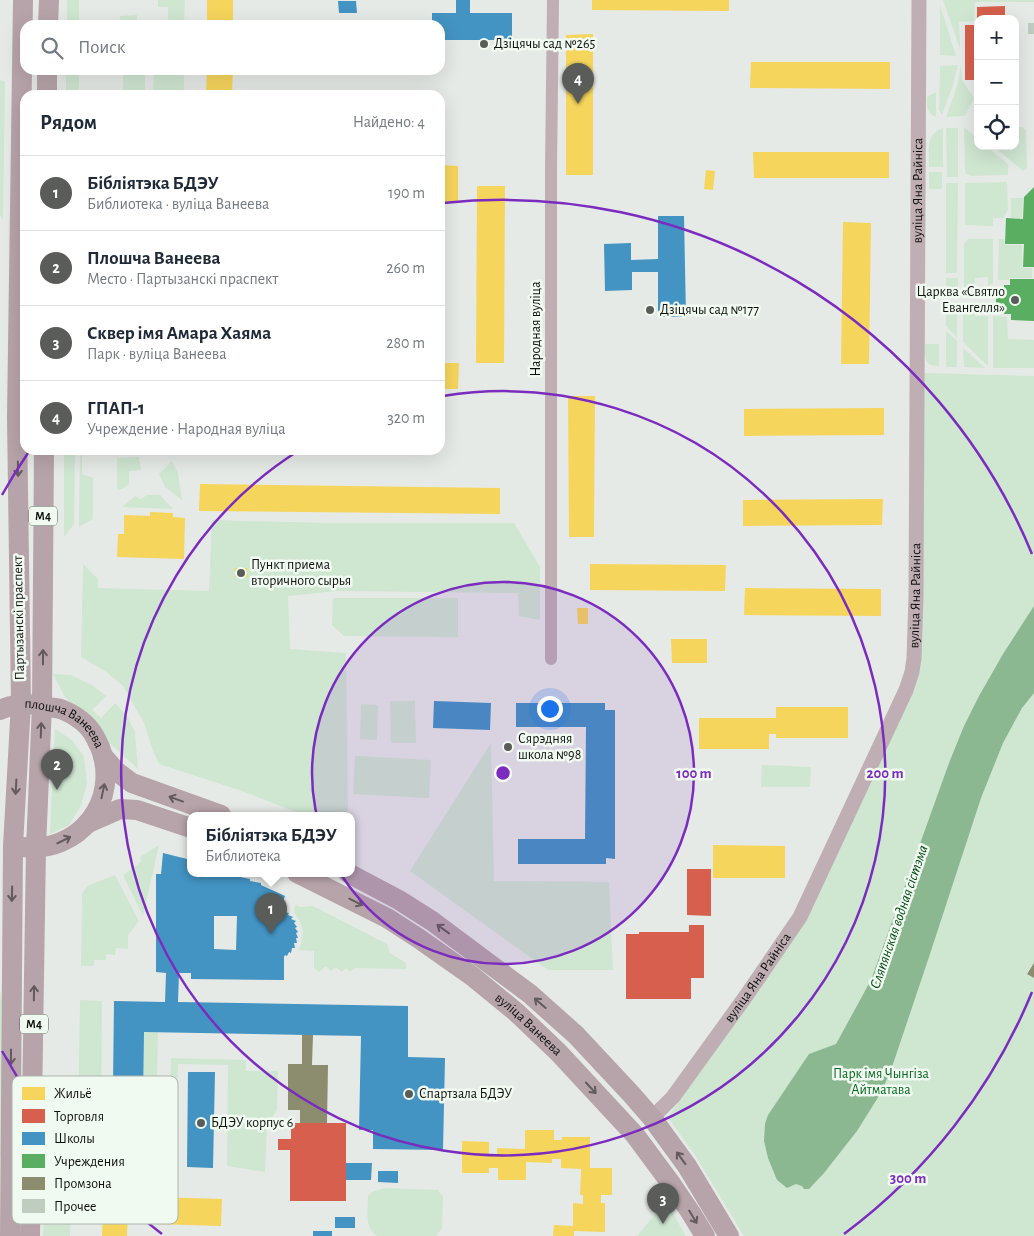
<!DOCTYPE html>
<html lang="ru">
<meta charset="utf-8">
<style>
body{margin:0;font-family:"Alegreya Sans",sans-serif;background:#f6f6f7;color:#1f2937}
.controls{position:absolute;right:15px;top:15px;display:grid;overflow:hidden;border-radius:10px;box-shadow:0 5px 20px #0002}
.controls button{width:45px;height:45px;display:grid;place-items:center;padding:0;border:0;border-bottom:1px solid #e0e1e3;background:#fff;color:#1f2937;font:25px sans-serif}
.you{position:absolute;left:549px;top:708px;width:18px;height:18px;margin:-12px;border:4px solid #fff;border-radius:50%;background:#1a73e8;box-shadow:0 0 0 8px #1a73e833}
.badge{display:grid;place-items:center;width:32px;height:32px;border-radius:50%;background:#5a5c5a;color:#fff;font-size:16px;font-weight:700}
.pin{position:absolute;translate:-50% -41px;filter:drop-shadow(0 1px 2px #0008)}
.pin::after{content:'';position:absolute;top:26px;width:18px;height:15px;background:inherit;clip-path:polygon(0 0,100% 0,50% 100%)}
.popup{position:absolute;left:187px;top:812px;width:168px;height:65px;box-sizing:border-box;display:grid;place-content:center;border-radius:10px;background:#fff;filter:drop-shadow(0 1px 4px #0005);font-size:16px;white-space:nowrap;color:#747a83}
.popup b{font-size:19px;color:#1f2937}
.popup::after{content:'';position:absolute;left:50%;top:100%;margin-left:-10px;border:10px solid transparent;border-top-color:#fff}
.list{margin:0;padding:0;list-style:none}
h2{display:flex;justify-content:space-between;align-items:center;height:65px;margin:0;padding:0 20px;font-size:21px}
h2 small{font-size:16px;font-weight:400;color:#747a83}
.list li{display:grid;grid-template-columns:32px 1fr auto;gap:15px;align-items:center;box-sizing:border-box;height:75px;padding:0 20px;border-top:1px solid #e0e1e3}
.list b{display:block;font-size:19px;white-space:nowrap}
.list p{margin:0;font-size:16px;white-space:nowrap;color:#747a83}
.list em{font-size:16px;font-style:normal;color:#747a83}
.icon{flex:none;width:28px;height:28px;fill:none;stroke:currentColor;stroke-width:2;stroke-linecap:round;stroke-linejoin:round}
.map{position:relative;flex:none;width:1034px;height:1236px;overflow:hidden}
.search{position:absolute;background:#fff;box-shadow:0 5px 20px #0002;left:20px;top:20px;width:425px;height:55px;display:flex;align-items:center;gap:12px;box-sizing:border-box;padding:0 18px;border-radius:15px;color:#747a83;font-size:19px}
.panel{position:absolute;background:#fff;box-shadow:0 5px 20px #0002;left:20px;top:90px;width:425px;height:365px;border-radius:15px}
.map>svg:first-child{display:block}
.green{fill:#cfe6d1}
.water{fill:#8cb891}
.homes{fill:#f6d55c}
.shops{fill:#d6604d}
.schools{fill:#4393c3;fill-rule:evenodd}
.public{fill:#5aae61}
.industry{fill:#8c8c6e}
.building{fill:#bfcdc0}
.lines{fill:none;stroke-linecap:round;stroke-linejoin:round}
.minor{stroke:#bfafb4;stroke-width:12}
.tertiary{stroke:#bfafb4;stroke-width:15}
.primary{stroke:#b7a4aa;stroke-width:20}
.oneway{stroke:#625a5c}
.ring{fill:none;stroke:#7b2cbf;stroke-width:2.5}
.poi-dot{fill:#5a5c5a;stroke:#f1faf1;stroke-width:2}
.labels{text-anchor:middle;dominant-baseline:central;stroke-width:5;stroke-linejoin:round;paint-order:stroke}
.shield{fill:#f1faf1;stroke:#525652;stroke-width:1}
.shield-label{font-size:12px;font-weight:bold;fill:#0e100e}
.poi-label{font-size:14px;fill:#0e100e;stroke:#f1faf1;text-anchor:start}
.street-label{font-size:14px;fill:#0e100e;stroke:#f1faf1}
.park-label{font-size:14px;fill:#096823;stroke:#f1faf1}
.water-label{font-size:15px;font-style:italic;fill:#004813;stroke:#f1faf1}
.key{fill:#f1faf1;stroke:#adb4ad;stroke-width:1}
.key-label{font-size:14px;fill:#0e100e}
.centre{fill:#7b2cbf;stroke:#f1faf1;stroke-width:2.5}
.ring-label{font-size:15px;text-anchor:middle;font-weight:bold;fill:#7b2cbf;stroke:#f1faf1;stroke-width:5;stroke-linejoin:round;paint-order:stroke}
</style>
<div class="map">
<svg width="1034" height="1236" viewBox="0 0 1034 1236">
<rect width="100%" height="100%" fill="#e6eae6"/>
<!-- green -->
<path class="green" d="M67,0H79V25H67Z
M158,0H185L184,25H168V7H158Z
M943,0H1034V2H975L974,21L959,22L960,49Z
M940,5L956,56L940,55Z
M137,15V25H120V16Z
M958,65L953,85L942,115L939,110L940,66Z
M961,66L962,80L974,98L965,116L946,117L957,86Z
M66,70H79V95H66Z
M123,70H145V95H123Z
M154,70H184V95H153Z
M0,80L5,82L3,220L0,215Z
M936,92V117C926,113 927,106 927,97Z
M964,127L978,139V146H986L1008,164V175L971,176L966,174L965,169Z
M1015,127H1023L1026,131L1027,168L1023,171L993,146H1015Z
M943,128V167H929C929,151 925,134 943,128Z
M946,128H958V177H947Z
M929,172H942V189H929Z
M1007,182L1008,210L1003,218H993V226L965,225V183Z
M946,183H958L957,273H946Z
M1011,198H1023L1022,218H1011Z
M968,239H993V283L988,286V277L975,278V290H964V244Z
M999,239H1004L1005,245H1022V268H1032V278H1010L1009,280H998Z
M946,278H958V295H946Z
M946,307L957,308V337L946,326Z
M963,310H975V316H988V366L963,342Z
M993,316L1007,317L1008,339L1034,340V368H993Z
M946,331L957,341V367H946Z
M925,344H939V366C923,366 925,356 925,344Z
M963,348L985,368L964,367Z
M924,373L1034,376V963L1027,973L1034,978V1236H744L695,1155L669,1119L668,1117L797,931L914,687L920,671L921,650Z
M64,450H75L74,524L64,537Z
M80,450H82V474L93,478V519L79,527Z
M139,457L141,470L129,471V484L122,489L117,490V458Z
M172,461L178,473L182,500L165,487L159,474Z
M147,495H160L173,509L122,507L135,496L141,499Z
M212,520L329,523H514L540,567V620L519,616L518,593L338,591L288,596L290,649L346,653L348,815H304L242,791L159,764L153,751L144,723L123,686L105,671L81,657L83,564L98,579V588L209,591Z
M333,598H458V637L344,636L332,625Z
M53,674L71,675L92,685L106,696L92,710L101,718L115,703L127,716L135,732L138,769L104,738L65,697Z
M390,701H415L416,743H391Z
M361,704L378,705L377,740L360,739Z
M55,729L72,740L84,757L87,783L81,806L69,825L50,834Z
M491,743L494,881L609,882L613,970H548L410,871Z
M355,756L431,760L429,798L353,794Z
M762,765L811,767L810,787H761Z
M159,845L143,916L123,875L142,861L140,857Z
M115,875L139,921L128,935V949L116,948L115,955L106,954V960H94V966H81L82,894L87,886Z
M295,905L301,907L313,906L387,944L390,953L406,963V969L355,968L350,972L346,968L342,972L336,967L331,971L326,966L319,972L314,968V951L299,950C305,934 304,926 294,912Z
M0,991L4,1011L2,1157H0Z
M80,1000L102,1001L101,1123L78,1122Z
M144,1032H158L155,1175H142Z
M171,1058L246,1060V1071H278L277,1109L267,1127L265,1172L227,1166L228,1065L178,1064L177,1125H169Z
M78,1140L100,1141V1178H78Z
M384,1188L438,1190L443,1196L442,1228L436,1236H377C364,1227 368,1211 368,1196L372,1192Z
M56,1195H71L70,1236H43L44,1208L48,1200Z
M668,1205L686,1236H637L657,1212Z"/>
<!-- water -->
<path class="water" d="M1034,606V693L1022,708L1003,743L981,798L928,960L893,1064L882,1091L857,1131L824,1173L809,1189H804L802,1186L796,1184L787,1188L777,1180L768,1158L764,1141L765,1124L768,1115L809,1054L836,1044L871,980L949,763L964,726L979,696L1003,654Z"/>
<!-- homes -->
<path class="homes" d="M207,0H233V25H207Z
M592,0H729V11L592,10Z
M593,34V175H566V35Z
M751,62H890V89L750,88Z
M207,70H233L232,95H206Z
M753,152H889V178H754Z
M440,165L458,166V202H440Z
M706,170L715,171L713,190L704,189Z
M477,186H505L504,363H476Z
M843,222L871,223L869,364H841Z
M440,363H459L458,389H440Z
M568,396H595L594,537H569Z
M884,408V435L744,436V409Z
M200,484L500,488V514L199,511Z
M883,499L882,525L743,526V500Z
M150,512L173,513V517L185,518L184,559L117,557L118,534H124V515L150,516Z
M590,564L726,565L725,591L590,590Z
M235,568H247L248,577H235Z
M745,588L881,589V616L744,615Z
M577,608H588V624H578Z
M671,639H707V663H672Z
M776,707H848V738H776V734H769V749H699V718H776Z
M713,845L785,846V878H713Z
M525,1130H554V1140H562V1137H590V1168H612V1195H601V1203H605V1232L574,1231V1236H553L554,1225L573,1226V1203L583,1204V1195H580L581,1169L561,1168V1159H552V1163L526,1162V1180H498V1168H489V1173H462V1141L489,1142V1154H497V1148L525,1149Z
M155,1197L222,1199L221,1226L154,1224Z
M103,1212H128L127,1236H102Z"/>
<!-- shops -->
<path class="shops" d="M1005,6V19H977V7Z
M965,25H978V80H965Z
M687,869H711V916L687,915Z
M689,925H704V978H691V999H626V934H639V932H689Z
M291,1123H346V1201H290V1150H278V1139H291Z"/>
<!-- schools -->
<path class="schools" d="M456,0H470V13H512V40H440V25H432V13H456Z
M338,1H356L357,13H339Z
M658,216H684L686,317H658V272H632V290L605,291L604,244L631,243V260L658,259Z
M434,701L491,703L490,730L433,728Z
M516,703H605V710H615V859L606,858V864H518V839H585L586,727H516Z
M163,853L191,860V873H231L240,875V877L250,879V881L261,883V885L285,896L283,901L284,912L289,913L288,915L293,917L291,919L296,921L294,923L297,927L295,928L298,932L296,933L298,938H296L297,943H294L295,948H292L291,953L289,952L287,956L285,955L284,957V980L191,979V973H179L178,1002L408,1006V1057L445,1058L443,1150L373,1149V1130H359L361,1036L144,1032L142,1175H130V1170L112,1169L114,1001L165,1002L166,973L156,972V874H161ZM214,916H237L236,950L214,949Z
M188,1072H215L213,1168L187,1167Z
M346,1163H372L371,1180H346Z
M378,1171H398V1183L378,1182Z
M335,1217H355V1228H335Z
M313,1231H332V1236H313Z"/>
<!-- public -->
<path class="public" d="M335,70H358V74H335Z
M1034,187V267H1023L1024,244H1005L1006,218L1023,219L1024,197Z
M1010,279H1034V321L1011,320V314H1004V309H996V291L1004,292V285H1010Z"/>
<!-- industry -->
<path class="industry" d="M1034,963V978L1027,974Z
M302,1035H313L312,1065H328L327,1123H300V1110H288V1064H302Z"/>
<!-- building -->
<path class="building" d="M1028,23H1034V34H1028Z"/>
<g class="lines">
<!-- minor -->
<path class="minor" d="M551,659V170L553,0"/>
<!-- tertiary -->
<path class="tertiary" id="s1" d="M652,1118L673,1097L746,996L800,917L906,690L912,672L914,658L916,596L919,0"/>
<!-- primary -->
<g class="primary">
<path d="M48,25L49,0"/>
<path d="M47,95V70"/>
<path id="s2" d="M0,710C17,702 30,703 48,707C53,708 59,708 63,710C76,715 89,725 95,737C97,740 98,744 100,747C121,801 79,854 22,847"/>
<path d="M103,756L116,771L132,783L221,815"/>
<path d="M88,823L120,809L137,810L191,828"/>
<path id="s3" d="M297,873L387,918L418,938L472,976L516,1012L558,1052L635,1135L672,1185L691,1213L705,1236"/>
<path d="M348,873L399,900L432,921L530,994L576,1035L632,1095L652,1118L687,1166L729,1236"/>
<path d="M10,1236L13,846L21,703L17,417L23,0"/>
<path d="M30,1236L36,848L42,705L44,450"/>
</g>
</g>
<!-- one-way arrows -->
<defs><path id="oneway-shaft" d="M-6 0H5M1.5-3L5.5 0L1.5 3" fill="none" stroke-width="1.6" stroke-linecap="round" stroke-linejoin="round" transform="scale(1.25)"/></defs>
<g class="oneway">
<use href="#oneway-shaft" transform="translate(18 469) rotate(89)"/>
<use href="#oneway-shaft" transform="translate(43 657) rotate(-90)"/>
<use href="#oneway-shaft" transform="translate(41 730) rotate(-88)"/>
<use href="#oneway-shaft" transform="translate(16 787) rotate(93)"/>
<use href="#oneway-shaft" transform="translate(103 791) rotate(-78)"/>
<use href="#oneway-shaft" transform="translate(176 799) rotate(-160)"/>
<use href="#oneway-shaft" transform="translate(64 840) rotate(-26)"/>
<use href="#oneway-shaft" transform="translate(12 894) rotate(91)"/>
<use href="#oneway-shaft" transform="translate(356 902) rotate(27)"/>
<use href="#oneway-shaft" transform="translate(443 929) rotate(-144)"/>
<use href="#oneway-shaft" transform="translate(34 993) rotate(-89)"/>
<use href="#oneway-shaft" transform="translate(540 1003) rotate(-139)"/>
<use href="#oneway-shaft" transform="translate(11 1057) rotate(90)"/>
<use href="#oneway-shaft" transform="translate(591 1088) rotate(47)"/>
<use href="#oneway-shaft" transform="translate(681 1158) rotate(-126)"/>
<use href="#oneway-shaft" transform="translate(693 1217) rotate(59)"/>
</g>
<!-- distance rings -->
<circle cx="503" cy="773" r="191" fill="#7b2cbf" fill-opacity=".12"/>
<g class="ring">
<circle cx="503" cy="773" r="191"/>
<path d="M443 396A382 382 0 1 1 298 451"/>
<path d="M1032 992A573 573 0 0 1 844 1234M162 1234A573 573 0 0 1 2 1051M2 495A573 573 0 0 1 28 453M443 203A573 573 0 0 1 1032 554"/>
</g>
<!-- markers -->
<g class="poi-dot">
<circle cx="484" cy="44" r="5"/>
<circle cx="1015" cy="300" r="5"/>
<circle cx="650" cy="310" r="5"/>
<circle cx="241" cy="573" r="5"/>
<circle cx="508" cy="747" r="5"/>
<circle cx="409" cy="1094" r="5"/>
<circle cx="201" cy="1123" r="5"/>
</g>
<g class="labels">
<!-- shield labels -->
<g class="shield">
<rect x="29" y="506.5" width="28" height="19" rx="4"/>
<rect x="20" y="1014.5" width="28" height="19" rx="4"/>
</g>
<g class="shield-label">
<text x="43" y="516">М4</text>
<text x="34" y="1024">М4</text>
</g>
<!-- poi labels -->
<g class="poi-label">
<text x="494" y="44">Дзіцячы сад №265</text>
<text x="1005" y="292" text-anchor="end">Царква «Святло<tspan x="1005" dy="16">Евангелля»</tspan></text>
<text x="660" y="310">Дзіцячы сад №177</text>
<text x="251" y="565">Пункт приема<tspan x="251" dy="16">вторичного сырья</tspan></text>
<text x="518" y="739">Сярэдняя<tspan x="518" dy="16">школа №98</tspan></text>
<text x="419" y="1094">Спартзала БДЭУ</text>
<text x="211" y="1123">БДЭУ корпус 6</text>
</g>
<!-- street labels -->
<g class="street-label">
<text stroke="none"><textPath href="#s1" startOffset="1001">вуліца Яна Райніса</textPath></text>
<text transform="translate(536 329) rotate(-90)">Народная вуліца</text>
<text stroke="none"><textPath href="#s1" startOffset="596">вуліца Яна Райніса</textPath></text>
<text transform="translate(19 618) rotate(-91)">Партызанскі праспект</text>
<text stroke="none"><textPath href="#s2" startOffset="72">плошча Ванеева</textPath></text>
<text stroke="none"><textPath href="#s1" startOffset="176">вуліца Яна Райніса</textPath></text>
<text stroke="none"><textPath href="#s3" startOffset="278">вуліца Ванеева</textPath></text>
</g>
<!-- park labels -->
<g class="park-label">
<text x="881" y="1074">Парк імя Чынгіза<tspan x="881" dy="16">Айтматава</tspan></text>
</g>
<!-- water labels -->
<g class="water-label">
<text transform="translate(899 917) rotate(-71)">Сляпянская водная сістэма</text>
</g>
</g>
<!-- legend -->
<rect x="12" y="1076" width="166" height="148" rx="8" class="key"/>
<rect x="22" y="1087" width="23" height="13" fill="#f6d55c"/>
<rect x="22" y="1109" width="23" height="14" fill="#d6604d"/>
<rect x="22" y="1132" width="23" height="13" fill="#4393c3"/>
<rect x="22" y="1154" width="23" height="14" fill="#5aae61"/>
<rect x="22" y="1177" width="23" height="13" fill="#8c8c6e"/>
<rect x="22" y="1199" width="23" height="14" fill="#bfcdc0"/>
<g class="key-label">
<text x="54" y="1098">Жильё</text>
<text x="54" y="1121">Торговля</text>
<text x="54" y="1143">Школы</text>
<text x="54" y="1166">Учреждения</text>
<text x="54" y="1188">Промзона</text>
<text x="54" y="1211">Прочее</text>
</g>
<circle cx="503" cy="773" r="8" class="centre"/>
<g class="ring-label">
<text x="694" y="778">100 m</text>
<text x="885" y="778">200 m</text>
<text x="908" y="1183">300 m</text>
</g>
</svg>
<div class="controls">
<button>+</button>
<button>−</button>
<button><svg class="icon" aria-label="locate" viewBox="0 0 24 24"><circle cx="12" cy="12" r="6"/><path d="M12 2v4M12 18v4M2 12h4M18 12h4"/></svg></button>
</div>
<div class="you"></div>
<div class="pin badge" style="left:271px;top:934px">1</div>
<div class="popup"><b>Бібліятэка БДЭУ</b>Библиотека</div>
<div class="pin badge" style="left:57px;top:790px">2</div>
<div class="pin badge" style="left:663px;top:1224px">3</div>
<div class="pin badge" style="left:578px;top:104px">4</div>
<div class="search"><svg class="icon" aria-label="search" viewBox="0 0 24 24"><circle cx="10" cy="10" r="6"/><path d="M15 15l6 6"/></svg>Поиск</div>
<section class="panel">
<h2>Рядом<small>Найдено: 4</small></h2>
<ul class="list">
<li><span class="badge">1</span><div><b>Бібліятэка БДЭУ</b><p>Библиотека · вуліца Ванеева</p></div><em>190 m</em></li>
<li><span class="badge">2</span><div><b>Плошча Ванеева</b><p>Место · Партызанскі праспект</p></div><em>260 m</em></li>
<li><span class="badge">3</span><div><b>Сквер імя Амара Хаяма</b><p>Парк · вуліца Ванеева</p></div><em>280 m</em></li>
<li><span class="badge">4</span><div><b>ГПАП-1</b><p>Учреждение · Народная вуліца</p></div><em>320 m</em></li>
</ul>
</section>
</div>
